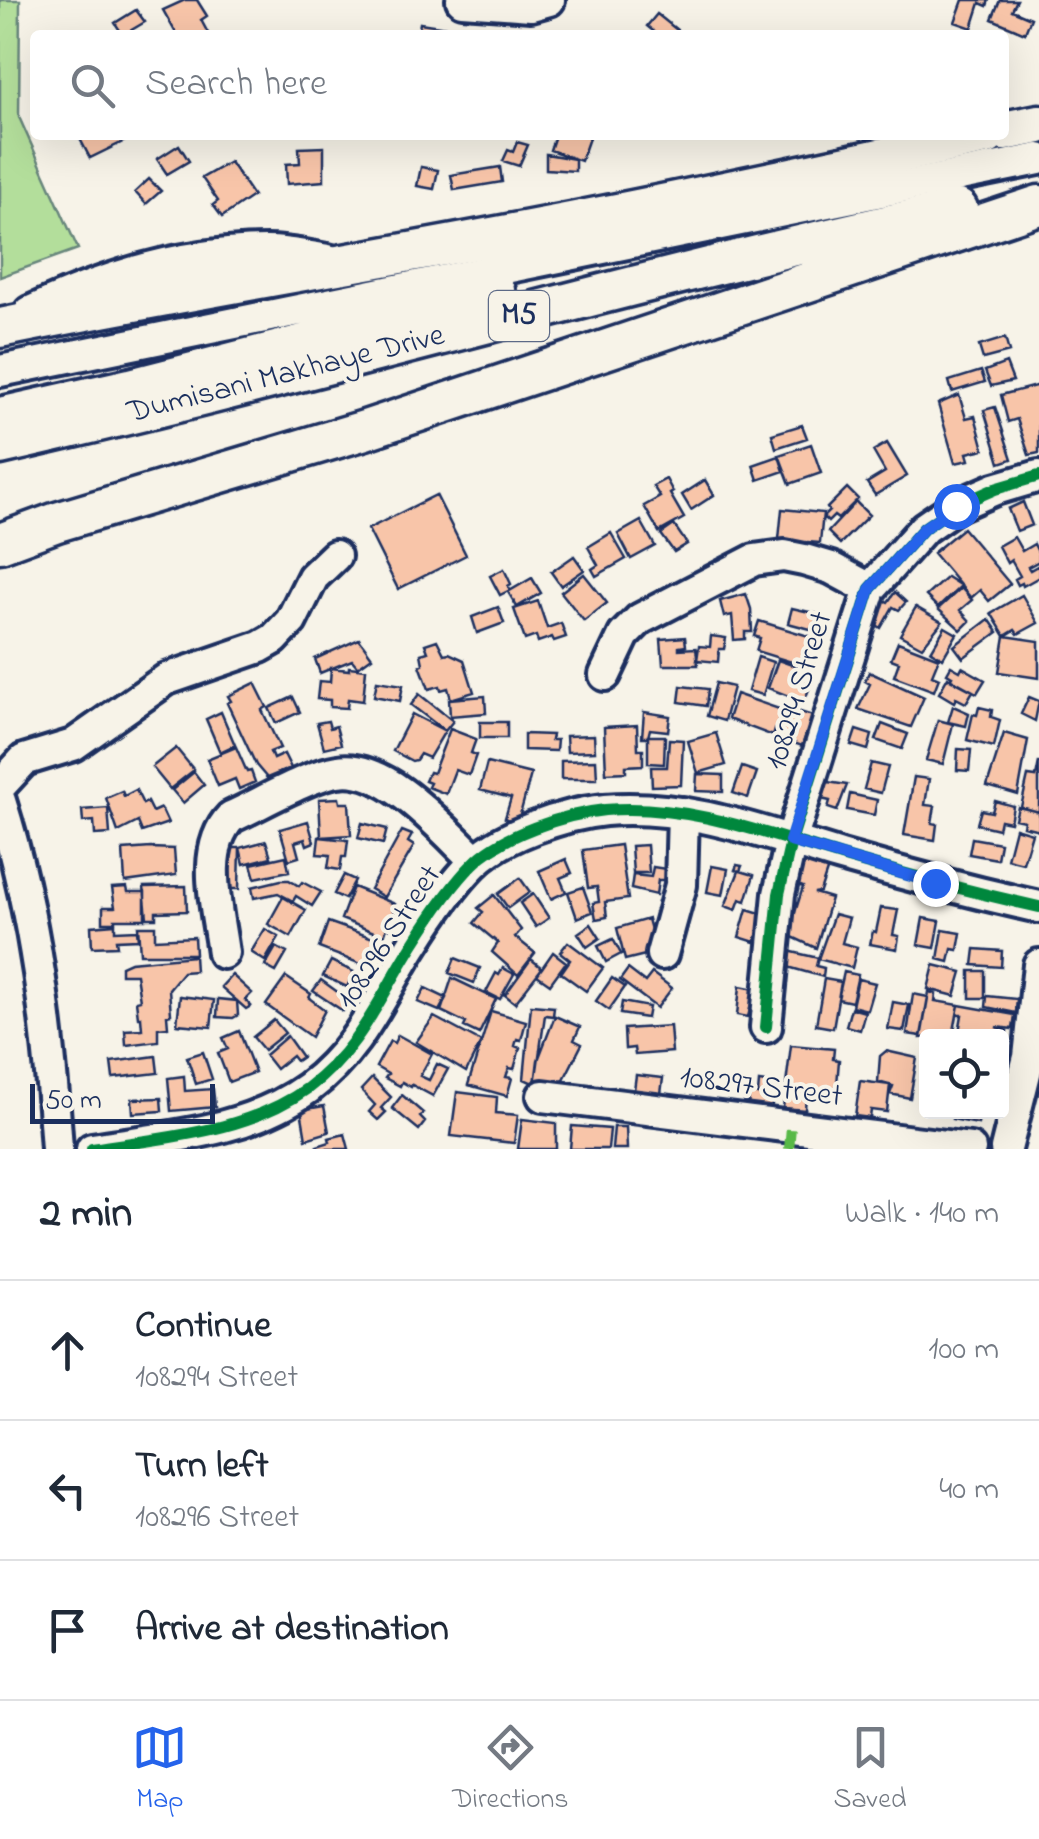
<!DOCTYPE html>
<meta charset="utf-8">
<style>
body{margin:0;font-family:"Indie Flower",sans-serif;background:#f6f6f7;color:#1f2937}
.controls{position:absolute;right:30px;bottom:30px;display:grid;overflow:hidden;border-radius:10px;box-shadow:0 10px 40px #0002}
.controls button{width:90px;height:90px;display:grid;place-items:center;padding:0;border:0;border-bottom:2px solid #e0e1e3;background:#fff;color:#1f2937;font:50px sans-serif}
.scale{position:absolute;left:30px;bottom:25px;width:185px;box-sizing:border-box;padding-left:10px;border:5px solid #1b2f5e;border-top:0;font-size:28px;line-height:35px;white-space:nowrap;color:#1b2f5e;-webkit-text-stroke:8px #f7f3e8;paint-order:stroke}
.stop{position:absolute;width:30px;height:30px;margin:-22px;border:8px solid #2563eb;border-radius:50%;background:#fff}
.stop.end{background:#2563eb;border-color:#fff;box-shadow:0 2px 10px #0008}
.list{margin:0;padding:0;list-style:none}
h2{display:flex;justify-content:space-between;align-items:center;height:130px;margin:0;padding:0 40px;font-size:42px}
h2 small{font-size:32px;font-weight:400;color:#747a83}
.list li{display:grid;grid-template-columns:65px 1fr auto;gap:30px;align-items:center;box-sizing:border-box;height:140px;padding:0 40px;border-top:2px solid #e0e1e3}
.list b{display:block;font-size:38px;white-space:nowrap}
.list p{margin:0;font-size:32px;white-space:nowrap;color:#747a83}
.list em{font-size:32px;font-style:normal;color:#747a83}
.icon{flex:none;width:55px;height:55px;fill:none;stroke:currentColor;stroke-width:2;stroke-linecap:round;stroke-linejoin:round}
.map{position:relative;flex:none;width:1039px;height:1149px;overflow:hidden}
.search{position:absolute;background:#fff;box-shadow:0 10px 40px #0002;left:30px;right:30px;top:30px;height:110px;display:flex;align-items:center;gap:25px;box-sizing:border-box;padding:0 35px;border-radius:10px;color:#747a83;font-size:38px}
.sheet{height:550px;background:#fff}
nav{display:flex;justify-content:space-around;align-items:center;box-sizing:border-box;height:140px;border-top:2px solid #e0e1e3;background:#fff;font-size:28px;color:#747a83}
nav a{display:grid;justify-items:center;gap:5px}
nav .on{color:#2563eb}
.map>svg:first-child{display:block}
.green{fill:#b3de9b;stroke:#67867c;stroke-width:2.5}
.building{fill:#f8c5a9;stroke:#1b2f5e;stroke-width:2.5}
.lines{fill:none;stroke-linecap:round;stroke-linejoin:round}
.minor-casing{stroke:#1b2f5e;stroke-width:38}
.major-casing{stroke:#1b2f5e;stroke-width:45}
.minor{stroke:#f7f3e8;stroke-width:30}
.major{stroke:#f7f3e8;stroke-width:38}
.quiet{stroke:#58b947;stroke-width:10;stroke-dasharray:20 10;stroke-linecap:butt}
.cycleway-casing{stroke:#f7f3e8;stroke-width:19}
.cycleway{stroke:#00873e;stroke-width:12}
.route{stroke:#2563eb;stroke-width:12}
.labels{text-anchor:middle;dominant-baseline:central;stroke-width:8;stroke-linejoin:round;paint-order:stroke}
.shield{fill:#f7f3e8;stroke:#5d6a87;stroke-width:2.5}
.shield-label{font-size:30px;font-weight:bold;fill:#1b2f5e}
.street-label{font-size:32px;fill:#1b2f5e;stroke:#f7f3e8}
</style>
<div class="map">
<svg width="1039" height="1149" viewBox="0 0 1039 1149">
<rect width="100%" height="100%" fill="#f7f3e8"/>
<filter id="ink" filterUnits="userSpaceOnUse"><feTurbulence type="fractalNoise" baseFrequency=".01" numOctaves="2"/><feDisplacementMap in="SourceGraphic" scale="20" xChannelSelector="R" yChannelSelector="G"/><feConvolveMatrix kernelMatrix="1 2 1 2 8 2 1 2 1" color-interpolation-filters="sRGB"/></filter>
<g filter="url(#ink)">
<!-- green -->
<path class="green" d="M0,0H20L19,117L78,249L0,277Z"/>
<!-- building -->
<path class="building" d="M185,0H197L207,16L201,20L209,35H177L163,10Z
M963,0H989L987,6L980,3L972,28L955,22Z
M1000,0H1017L1012,10L1031,18L1025,33L992,19Z
M136,10L145,22L123,35L115,23Z
M657,14L677,30L673,35H658L647,26Z
M420,23L453,28V32L458,35H418Z
M78,135H125L127,140L90,158Z
M555,135H590L581,161L550,150Z
M517,142L528,145L519,166L503,161L508,150L513,152Z
M179,145L189,161L167,174L157,159Z
M324,147V181L287,184L286,164L300,163L299,148Z
M546,154L575,159V171L546,169Z
M230,162L253,196L222,217L213,205L218,201L202,178Z
M421,167L438,170L434,189L417,186Z
M500,167L502,182L454,190L451,175Z
M149,179L161,191L146,204L135,192Z
M1005,338L1009,352L983,359L979,346Z
M1006,363L1013,381L991,386L985,371Z
M981,371L985,382L952,392L949,381Z
M1039,385V453L1029,455L1017,419L1008,422L1001,395Z
M959,395L966,418L975,416L984,449L967,453L969,460L955,463L938,404Z
M995,407L1012,459L1000,463L984,410Z
M802,425L807,438L776,448L772,434Z
M887,443L907,476L875,495L867,483L885,472L873,451Z
M811,444L821,473L790,484L779,455Z
M779,456L784,471L758,480L753,465Z
M666,479L673,492L670,494L684,518L659,532L644,506L660,497L653,486Z
M705,480L714,495L691,510L682,495Z
M847,488L858,499L838,519L834,516L828,522L823,517L829,511L827,508Z
M436,495L466,555L398,589L368,529Z
M856,502L869,515L840,544L828,532Z
M1023,502L1032,525L1017,531L1008,509Z
M782,509L823,513L820,543L808,542L807,549L791,547L792,540L779,539Z
M641,521L655,546L631,559L618,534Z
M674,525L687,544L674,552L661,534Z
M963,528L1010,584L989,601L980,590L971,598L933,553Z
M611,533L626,559L596,576L592,569L598,565L588,547Z
M1014,537L1022,551L1034,544L1039,554V561L1028,567L1030,570L1039,565V577L1023,586L1022,583L1018,585L1015,579L1020,576L1011,560L1007,563L998,546Z
M574,556L584,570L561,586L551,572Z
M504,569L511,584L508,586L510,590L500,595L490,576Z
M584,574L607,603L584,621L561,592Z
M947,577L961,586L938,608L926,596Z
M532,578L541,593L517,607L508,592Z
M961,588L972,600L960,610L970,621L961,630L938,609Z
M895,592L906,602L899,610L893,607L881,628L871,621L884,600L888,602Z
M746,594L751,609L752,632H745V639L734,640L732,615L724,617L720,601Z
M1022,595L1038,623L1018,634L1015,630L1005,636L991,613Z
M538,601L547,628L561,623L566,637L554,641L552,637L538,642L536,636L525,640L514,609Z
M498,607L504,623L477,633L472,617Z
M916,607L942,622L922,647L900,635Z
M792,608L818,614L814,630L788,623Z
M989,619L998,632L963,658L954,646Z
M759,621L822,640L811,668L756,651L760,638L754,636Z
M945,627L957,634L943,658L931,651Z
M711,636L726,638L724,649H719L718,662L697,660L699,646L710,647Z
M1005,636L1039,641V678L999,672Z
M685,637L686,646L679,647V649L696,648L698,665H663L661,639Z
M359,639L372,657L358,667L352,660L320,673L315,659Z
M437,640L444,654L449,653L464,660L474,692L451,699L448,688L441,690L440,686L429,689L420,665L423,664L421,654L428,652L425,644Z
M898,642L939,658L932,675L939,678L934,691L894,676L899,662L891,659Z
M758,657L773,662L763,695L748,691Z
M778,660L809,671L805,682L811,684L804,702L768,688Z
M951,666L960,671L962,667L985,680L977,693L950,679L952,676L947,673Z
M349,667L366,669L363,701L348,699L347,708L330,707V700L317,699L319,681L330,682L331,668L349,670Z
M869,672L924,697L911,727L858,709L870,684L865,681Z
M948,677L973,691L966,703L956,698L954,702L939,693Z
M377,681L403,685L400,701L374,696Z
M255,683L267,707L262,710L280,748L270,752L273,759L284,754L291,768L267,778L256,765L227,703L231,701L228,696Z
M716,683L733,687L724,721L707,716Z
M681,686L708,689L706,706L679,702Z
M419,694L453,721L445,731L411,705Z
M736,694L782,710L773,736L728,719Z
M485,696L486,713L450,716L449,699Z
M293,697L300,712L276,723L269,708Z
M1029,697L1039,701L1035,721L1021,714Z
M953,706L969,713L966,726L948,722Z
M784,707L813,716L802,746L774,736Z
M979,707L992,710L991,717L1000,720L994,747L967,740L973,714L977,715Z
M221,712L235,745L220,752L206,719Z
M644,712L670,716L668,731L650,729L648,737H642Z
M412,714L445,731L429,758L420,754L416,760L412,761L393,751Z
M938,720L953,724L943,764L926,760Z
M328,721L330,728L336,726L341,744L324,748L317,723Z
M480,722H507V738H480Z
M882,724L908,734L902,749L876,740Z
M637,725L638,749H643V765L626,766V772L606,773L604,727Z
M450,729L476,739L471,753L476,755L469,775L455,770L446,794L428,787L430,783L425,781L429,772L433,773Z
M856,730L872,735L868,750L851,745Z
M716,733L726,765L698,773L688,741Z
M1004,733L1028,740L1018,795L987,786Z
M524,734L552,735L551,740H557L556,751L524,750Z
M594,735L595,751L567,752L566,736Z
M648,736H665L664,764L648,763Z
M669,739L683,740L681,785L652,786L651,767H667Z
M236,747L247,772L251,771L255,782L239,789L235,779L218,786L207,759Z
M176,748L194,770L170,789L152,767Z
M958,749L971,750L969,771L957,770Z
M596,760L597,779H561V761Z
M1039,762V812L1021,807L1028,776L1036,777Z
M487,763L531,774L518,822L505,818L511,798L480,790Z
M871,763L888,767L881,793L864,789Z
M742,767L757,772L748,798L733,793Z
M194,772L204,785L183,803L172,790Z
M697,774L723,775V792L696,791Z
M914,777L929,779L925,805L935,806L932,823L937,824L935,840L904,835Z
M821,781L847,785L837,811L828,808L830,801L817,798Z
M136,790L143,804L147,802L152,812L161,808L168,823L142,832L138,822L118,832L106,798L122,791L124,796Z
M850,794L877,800L874,815L847,810Z
M339,798L340,803H349L351,835L321,837L319,799Z
M995,801L1013,806L1010,822L1000,820L998,829L977,824L981,810L992,812Z
M1018,807L1039,812V830L1023,826L1024,821L1015,819Z
M108,808L110,834L95,835L94,821L83,822L82,810Z
M308,821L314,842L307,845L305,839L295,842L299,857L289,860L280,829Z
M362,823L387,829L383,844L358,838Z
M1015,828L1032,833L1023,863L1007,859Z
M402,831L412,835L408,842L414,846L384,897L370,889Z
M319,837L348,840L346,857H342L340,870L328,868L330,855L317,854Z
M972,838L1000,843L997,859L969,854Z
M266,841L271,857L244,864L240,848Z
M620,845L628,899L605,902L607,917L596,919L593,903L599,902L597,887L588,888L583,850Z
M647,845L649,873H633L631,846Z
M151,848L174,849L176,875L125,882L123,850Z
M227,848H240L239,889H226Z
M286,856L289,871L255,878L251,864Z
M566,859L572,873L560,878L566,892L551,899L539,871Z
M803,861L828,868L820,892L814,893L831,898L816,948L788,935L803,887L798,885Z
M737,865L742,866L740,871L754,875L746,901L740,899L736,910L725,906L739,871L735,870Z
M712,866L728,869L723,895L707,892Z
M653,867L666,869L665,880H658L656,895L631,889L633,875L651,877Z
M344,875L355,880L345,899L334,894Z
M520,878L530,892L508,908L498,894Z
M281,880H289L299,886L302,882L321,892L312,906L296,896L293,901L278,893L254,898L252,887Z
M186,886L187,911L156,912V918H147L144,887Z
M127,887L128,892H145V919H115V922H103V907H115L112,888Z
M353,887L395,904L393,910L399,913L392,929L387,927L384,936L341,919Z
M583,887L592,912L577,918L568,892Z
M533,894L549,918L536,927L520,903Z
M494,895L521,930L515,937L535,953L518,975L492,952L498,943L474,923L483,912L478,908Z
M283,897L306,910L291,937L268,924Z
M881,908L898,910L893,935L899,936L897,949L870,944L873,931L876,932Z
M747,909L764,914L755,942L739,937Z
M834,914L849,918L842,943L857,947L852,968L818,959Z
M923,918L940,921L935,948L918,945Z
M648,919L657,952L625,960L617,928Z
M328,922L376,939L366,966L319,948Z
M115,924V931L137,930L138,939L116,940L117,946L92,947L91,926Z
M591,924L600,938L587,947L578,933Z
M138,926H155V939L194,937L195,954H140Z
M265,929L279,937L265,961L251,952Z
M943,930L961,933L958,950L952,949L949,962L938,959Z
M613,939L621,954L606,962L598,946Z
M568,942L603,968L586,991L561,973L570,960L560,952Z
M276,947L287,953L276,972L265,966Z
M975,949L1002,951L1001,967L973,965Z
M784,950L818,958L816,966L824,968L823,977L781,965Z
M553,952L566,962L550,984L537,975Z
M194,956L195,971L183,972L169,989L171,1014L167,1015L168,1027L158,1028V1041L126,1045L125,1030L142,1029L141,1017H138L136,1001L140,1000L136,974H121V966L130,962Z
M455,958L480,968L474,983L449,973Z
M531,959L542,968L515,1003L505,995Z
M331,961L354,972L347,987L323,976Z
M934,965L962,972L955,996L928,989Z
M503,968L514,974L500,999L486,992L496,973L499,975Z
M628,969L645,982L652,973L672,988L657,1008L620,980Z
M970,971H985V998H970Z
M844,972L858,975L852,1002L838,999Z
M232,975L252,993L245,1000L251,1006L246,1009L221,987Z
M286,977L311,994L309,998L325,1010L311,1037L266,1005Z
M452,978L496,999L479,1034L464,1027L466,1023L441,1011Z
M612,978L625,987L609,1010L596,1001Z
M824,979L841,982L833,1028L816,1025Z
M858,979L875,983L867,1010L852,1006Z
M321,980L350,1001L343,1011L313,991Z
M740,986L755,989L748,1017L737,1015Z
M425,988L446,998L439,1011L418,1002Z
M929,992L936,994L935,1001L959,1005L953,1036L921,1038Z
M913,994L928,997L921,1036L907,1034Z
M180,996L214,1000L211,1027L177,1024Z
M987,996L1017,999L1016,1013L986,1007Z
M218,999L237,1001L238,1015L233,1018L217,1017Z
M622,1002L649,1007L647,1018L620,1014Z
M893,1002L909,1005L904,1031L888,1029Z
M531,1005L554,1007L553,1016L545,1015L535,1084L524,1079Z
M959,1005L1015,1015L1013,1029L996,1027L1007,1031L1003,1055L1002,1036H953L954,1031L959,1032L962,1015H957Z
M851,1008L865,1012L860,1030L846,1026Z
M491,1011L526,1021L521,1040L517,1039L515,1046L520,1048L514,1069L509,1068L506,1077L512,1078L507,1096L468,1085Z
M555,1016L580,1027L574,1040L582,1044L559,1089L535,1084L538,1060Z
M434,1017L481,1042L466,1072L416,1042Z
M274,1020L285,1033L264,1050L253,1037Z
M670,1026L672,1052L635,1055L634,1048L625,1049L624,1029Z
M239,1031L255,1072L229,1082L218,1053L228,1049L223,1038Z
M398,1035L432,1054L420,1076L429,1080L437,1064L448,1069L433,1096L412,1085L411,1087L402,1082L400,1086L385,1078L388,1074L376,1067L390,1041L394,1043Z
M287,1036L302,1057L296,1061L292,1056L276,1069L265,1055Z
M791,1045L834,1049L833,1059L839,1060L836,1097L806,1094L805,1110L783,1108Z
M886,1051L917,1058L910,1098L890,1094L893,1086L878,1082L880,1056Z
M203,1052L212,1079L196,1084L187,1057Z
M156,1056L158,1073L113,1078L111,1062Z
M636,1075L663,1078L661,1094L634,1090Z
M184,1076L185,1091L213,1089L215,1107L171,1111L168,1078Z
M372,1078L391,1097L381,1108L386,1112L378,1120L369,1112L375,1105L361,1090Z
M860,1081L890,1085L887,1112L871,1110L870,1118L855,1116Z
M759,1082L774,1084L771,1113L748,1111L749,1093L758,1094Z
M457,1092L497,1097L496,1113L518,1115L514,1143L451,1136Z
M402,1095L423,1113L420,1117L425,1122L419,1130L392,1108Z
M161,1098L162,1111L133,1113L132,1099Z
M324,1106L329,1132L306,1139L301,1110Z
M953,1112H990L989,1115L980,1113L978,1124L952,1119Z
M522,1119L556,1123V1149H518Z
M572,1126L610,1129L608,1149H570Z
M614,1127H626L627,1149H612Z
M345,1134L349,1149H318L317,1146L330,1142L329,1138Z"/>
<g class="lines">
<defs>
<path id="minor" d="M462,0L531,5L549,0
M30,312C104,277 184,252 267,252C287,252 309,257 328,260
M0,371L1039,159
M0,413L130,384L499,290
M605,675L624,635L640,619L754,560L784,556L804,560L831,568L870,589
M0,786L24,760L73,745L167,679L260,647L274,639L291,621L313,577L335,556
M0,801C36,915 49,1030 57,1149
M223,953C218,912 199,850 231,817C260,804 309,775 338,771C387,763 443,830 476,861
M662,954L681,885L683,813
M766,1027L779,894L791,841L870,589L924,528L956,506L995,489L1039,476
M543,1096L970,1149
M92,1149C165,1137 246,1133 308,1088C361,1048 380,996 414,943C431,916 451,886 473,864C501,835 565,814 605,810C686,803 764,833 841,856C907,875 972,892 1039,907
M1006,1149L1029,1057L1039,965"/>
<path id="major" d="M1004,131L1039,124
M0,328C200,287 402,256 602,216C731,191 859,162 987,135
M0,445C321,372 637,278 958,209
M0,543L57,522L365,430L1039,205"/>
</defs>
<!-- minor casing -->
<use href="#minor" class="minor-casing"/>
<!-- major casing -->
<use href="#major" class="major-casing"/>
<!-- minor -->
<use href="#minor" class="minor"/>
<!-- major -->
<use href="#major" class="major"/>
<!-- quiet -->
<path class="quiet" d="M789,1149L791,1127"/>
<defs>
<path id="cycleway" d="M766,1027L779,894L791,841L870,589L924,528L956,506L995,489L1039,476
M92,1149C165,1137 246,1133 308,1088C361,1048 380,996 414,943C431,916 451,886 473,864C501,835 565,814 605,810C686,803 764,833 841,856C907,875 972,892 1039,907"/>
</defs>
<!-- cycleway casing -->
<use href="#cycleway" class="cycleway-casing"/>
<!-- cycleway -->
<use href="#cycleway" class="cycleway"/>
</g>
</g>
<g class="lines" filter="url(#ink)">
<!-- route -->
<path class="route" d="M935,883L790,841L870,589L924,528L956,506"/>
</g>
<g class="labels">
<!-- shield labels -->
<rect class="shield" x="489" y="291" width="60" height="50" rx="8"/>
<g class="shield-label">
<text x="519" y="316">M5</text>
</g>
<!-- street labels -->
<g class="street-label">
<text transform="translate(286 375) rotate(-14)">Dumisani Makhaye Drive</text>
<text transform="translate(800 691) rotate(-73)">108294 Street</text>
<text transform="translate(390 938) rotate(-57)">108296 Street</text>
<text transform="translate(761 1088) rotate(7)">108297 Street</text>
</g>
</g>
</svg>
<div class="controls">
<button><svg class="icon" aria-label="locate" viewBox="0 0 24 24"><circle cx="12" cy="12" r="6"/><path d="M12 2v4M12 18v4M2 12h4M18 12h4"/></svg></button>
</div>
<div class="scale">50 m</div>
<div class="stop" style="left:956px;top:506px"></div>
<div class="stop end" style="left:935px;top:883px"></div>
<div class="search"><svg class="icon" aria-label="search" viewBox="0 0 24 24"><circle cx="10" cy="10" r="6"/><path d="M15 15l6 6"/></svg>Search here</div>
</div>
<section class="sheet">
<h2>2 min<small>Walk · 140 m</small></h2>
<ul class="list">
<li><svg class="icon" aria-label="ahead" viewBox="0 0 24 24"><path d="M12 20V5M6 11l6-6 6 6"/></svg><div><b>Continue</b><p>108294 Street</p></div><em>100 m</em></li>
<li><svg class="icon" aria-label="left" viewBox="0 0 24 24"><path d="M17 20v-9H6M10 6l-5 5 5 5"/></svg><div><b>Turn left</b><p>108296 Street</p></div><em>40 m</em></li>
<li><svg class="icon" aria-label="arrive" viewBox="0 0 24 24"><path d="M6 21V4h12l-3 4 3 4H6"/></svg><div><b>Arrive at destination</b></div></li>
</ul>
</section>
<nav>
<a class="on"><svg class="icon" aria-label="map" viewBox="0 0 24 24"><path d="M3 6l6-2 6 2 6-2v14l-6 2-6-2-6 2zM9 4v14M15 6v14"/></svg>Map</a>
<a><svg class="icon" aria-label="directions" viewBox="0 0 24 24"><path d="M12 3l9 9-9 9-9-9zM9 14v-3h6M13 9l2 2-2 2"/></svg>Directions</a>
<a><svg class="icon" aria-label="saved" viewBox="0 0 24 24"><path d="M7 4h10v16l-5-4-5 4z"/></svg>Saved</a>
</nav>
